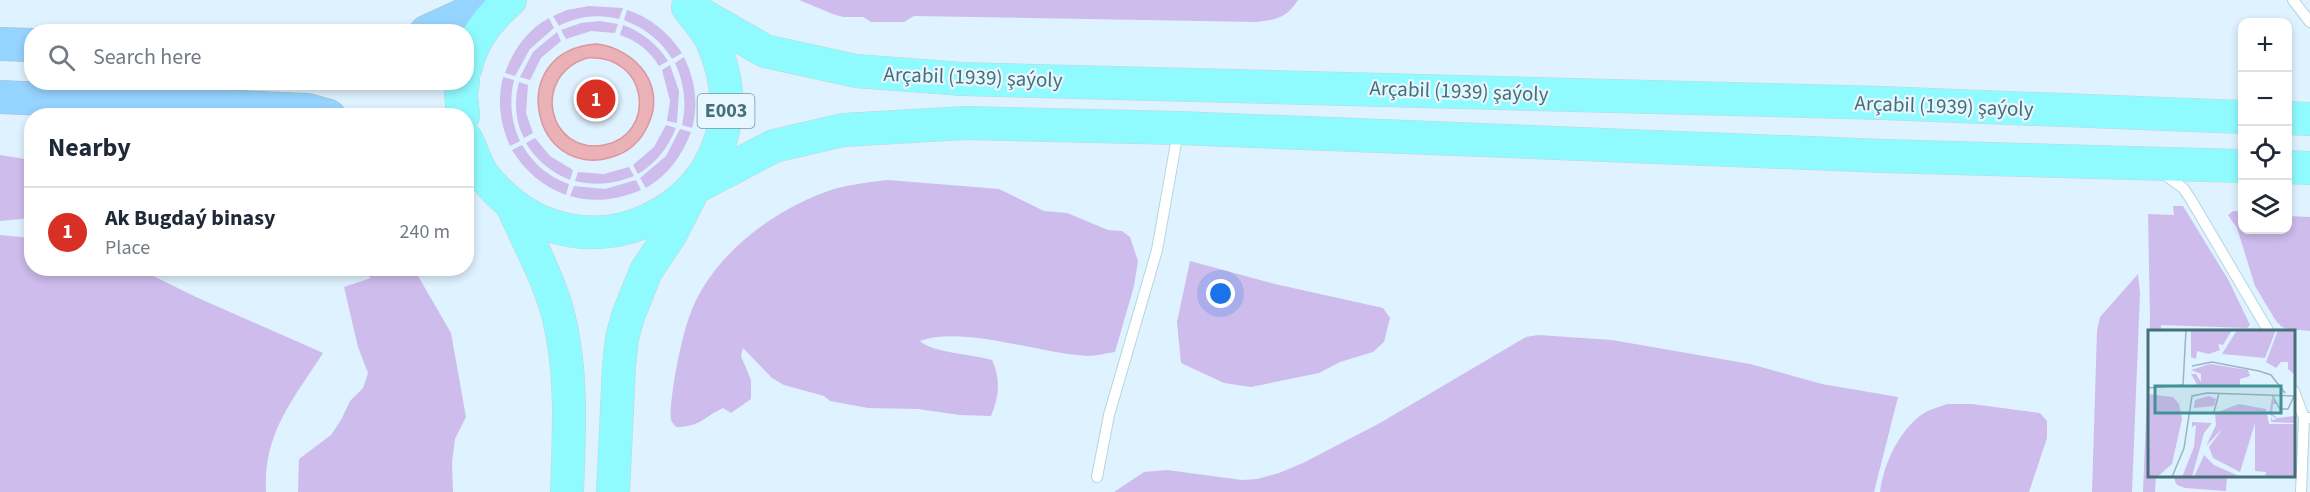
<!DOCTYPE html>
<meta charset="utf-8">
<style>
body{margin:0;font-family:"Source Sans 3",sans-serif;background:#f6f6f7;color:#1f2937}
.controls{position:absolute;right:18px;top:18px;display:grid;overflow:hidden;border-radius:12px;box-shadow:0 3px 9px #0003}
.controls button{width:54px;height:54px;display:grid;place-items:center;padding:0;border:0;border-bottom:2px solid #e0e1e3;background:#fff;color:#1f2937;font:30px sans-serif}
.you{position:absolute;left:1221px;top:294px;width:21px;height:21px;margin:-15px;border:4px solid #fff;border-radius:50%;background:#1a73e8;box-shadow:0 0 0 9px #1a73e833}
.badge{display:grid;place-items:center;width:39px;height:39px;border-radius:50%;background:#d93025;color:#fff;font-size:20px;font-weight:700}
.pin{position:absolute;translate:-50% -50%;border:3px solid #fff;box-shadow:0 2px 6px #0006}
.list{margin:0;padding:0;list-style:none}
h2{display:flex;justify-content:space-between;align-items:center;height:78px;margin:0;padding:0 24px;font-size:26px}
h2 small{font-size:20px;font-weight:400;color:#747a83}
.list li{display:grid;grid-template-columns:39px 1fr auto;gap:18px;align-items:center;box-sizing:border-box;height:90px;padding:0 24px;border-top:2px solid #e0e1e3}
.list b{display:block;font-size:22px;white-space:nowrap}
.list p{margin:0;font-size:20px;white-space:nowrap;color:#747a83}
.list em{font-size:20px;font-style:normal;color:#747a83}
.icon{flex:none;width:33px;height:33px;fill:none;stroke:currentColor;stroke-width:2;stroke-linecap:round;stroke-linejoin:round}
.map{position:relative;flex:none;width:2310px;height:492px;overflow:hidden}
.search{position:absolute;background:#fff;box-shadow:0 3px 9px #0003;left:24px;top:24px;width:450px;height:66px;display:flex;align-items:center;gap:15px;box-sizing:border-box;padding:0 21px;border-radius:24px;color:#747a83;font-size:22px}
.panel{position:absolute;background:#fff;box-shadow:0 3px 9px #0003;left:24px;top:108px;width:450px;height:168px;border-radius:24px}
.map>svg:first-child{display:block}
.green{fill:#cebced}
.water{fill:#eab2b6;stroke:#dc979c;stroke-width:1.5;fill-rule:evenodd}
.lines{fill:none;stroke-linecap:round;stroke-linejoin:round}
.lane-casing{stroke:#b5d5de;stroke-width:12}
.primary-casing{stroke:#adc0c3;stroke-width:34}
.highway-casing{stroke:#c7d4d6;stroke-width:34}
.lane{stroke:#fff;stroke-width:10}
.primary{stroke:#95d4ff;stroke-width:33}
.highway{stroke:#8ffbff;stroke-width:33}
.labels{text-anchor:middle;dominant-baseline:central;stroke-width:4.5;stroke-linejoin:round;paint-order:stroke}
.shield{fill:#e7f6ff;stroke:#7598a0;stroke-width:1.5}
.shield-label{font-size:20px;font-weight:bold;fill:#447077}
.street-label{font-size:21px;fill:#447077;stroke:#e7f6ff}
.inset-road{fill:none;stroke:#98b6c1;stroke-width:1.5}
.view{fill:#419196;fill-opacity:0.15;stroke:#419196;stroke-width:3}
.inset-edge{fill:none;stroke:#447077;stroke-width:3}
</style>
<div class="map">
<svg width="2310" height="492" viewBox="0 0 2310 492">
<rect width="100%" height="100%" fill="#dff2ff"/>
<!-- green -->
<path class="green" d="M799,0H1298C1286,18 1278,19 1257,22L914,16L904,22H871L863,17H843L833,14Z
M589,6L623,8L619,19C598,14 578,16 559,26L553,16L567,10Z
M627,10C650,17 669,33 682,53L672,59C661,40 644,28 624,20Z
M549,18L554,28L530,49L515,76L505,73C513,50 527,30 549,18Z
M600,21L618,24L615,33L591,31L566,39L561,30L581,23Z
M623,25C642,32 657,44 668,61L659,66C650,51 636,40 620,35Z
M557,32L561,41L541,58L530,80L520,77L533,52Z
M684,57C695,80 699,104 692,128L682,125C687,103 684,83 675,63Z
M670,65L679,91L677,123L667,121L670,101L662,70Z
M503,77L514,80C509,101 511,121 520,141L510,146C500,124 497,101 503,77Z
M519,82L528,85L526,113L533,133L524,138C515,121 514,101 519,82Z
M666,125L676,128C668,148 656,163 638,174L633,165L654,147Z
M680,129L691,132C682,156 668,175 646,188L640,178L666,156Z
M535,138L550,156L573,170L570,180C552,173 536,160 526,143Z
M522,145C533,163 548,177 569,184L566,195C542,186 525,171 512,150Z
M0,155L31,160V218L0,221Z
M629,167L634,176C614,184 596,186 575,181L578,172L604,174Z
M636,180L641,190C617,200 595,203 570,196L574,186L605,189Z
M888,180L999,189L1044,211L1067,213L1108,230L1122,231L1130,237L1138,261L1134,286L1115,352C1106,353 1097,356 1088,356C1041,354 962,325 920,341C933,353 972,354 992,360C1001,380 999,397 991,416L960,415L918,409L868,408L830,401L824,396L784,385L772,378L743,348L741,356L751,380V399L731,413L723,408C704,417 700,427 676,427C675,425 672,423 671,420C669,411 675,374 677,365C681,345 685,326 693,307C717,251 778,207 834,189C852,184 870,182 888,180Z
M2173,206H2183L2229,281L2250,325L2247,328L2161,325V331L2150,332V476H2156L2155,492H2143L2150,319L2148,214L2174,215Z
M2233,211L2242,212V230H2288V216L2310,217V331L2288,329L2282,327L2276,321L2255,286L2237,228L2228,215Z
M0,235L31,238L32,268L139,269L196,297L323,353C293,400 263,433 266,492H0Z
M1190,261L1275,284L1383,308L1390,318L1384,342L1373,352L1340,362L1319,373L1251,387L1224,383L1181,363L1177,322Z
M359,269H414L451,333L466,417L455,439L452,462L453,492H298L299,459L331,435L341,420L350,401L363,388L368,373L358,347L344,287L371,278Z
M2138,274L2140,293L2132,492H2092L2097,331L2100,317Z
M1538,335L1612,340L1750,364L1822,384L1898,397L1874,492H1114L1144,472L1167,470L1242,480L1257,479L1279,473L1303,463L1380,423L1514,344L1526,337Z
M1947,404H1972L2040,413L2047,421V438L2029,492H1880C1884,463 1898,433 1921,415C1928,410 1939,407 1947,404Z
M2174,476H2227L2226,491L2185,488L2177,485L2175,481Z"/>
<!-- water -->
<path class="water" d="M597,44C636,49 667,86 648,125C641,141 629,152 612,157C532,182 503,50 597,44ZM587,58C650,54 657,135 604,145C548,155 530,76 587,58Z"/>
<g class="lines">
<defs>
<path id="lane" d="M2293,0L2310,22
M2161,172L2183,188L2190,198L2269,332
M2294,391L2304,418H2310
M1097,477L1109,415L1157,250L1178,132
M2301,492L2304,418"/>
<path id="primary" d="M426,32L496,0
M0,44L32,45
M0,97L307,110L329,116"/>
<path id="highway" d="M688,7L765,51L856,71L962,79L1882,103L2242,117
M466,67C472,40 489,18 510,0
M463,116L461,94L463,82
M2288,118L2310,119
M466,139C472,150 476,166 484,176C586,306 780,190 712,41C707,30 698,21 691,11
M2288,167L2310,168
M512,205C528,241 548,277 558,314C573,372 569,433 567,492
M613,492L619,366L622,338L628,316L646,271L670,235L694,188L774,146L843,130L966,123L1179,128L1883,156L2242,166"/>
</defs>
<!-- lane casing -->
<use href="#lane" class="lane-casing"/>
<!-- primary casing -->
<use href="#primary" class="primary-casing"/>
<!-- highway casing -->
<use href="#highway" class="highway-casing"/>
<!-- lane -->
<use href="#lane" class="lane"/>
<!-- primary -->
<use href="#primary" class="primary"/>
<!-- highway -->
<use href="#highway" class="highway"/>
</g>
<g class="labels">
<!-- shield labels -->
<rect class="shield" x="697.5" y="94" width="57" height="34" rx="4.5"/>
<g class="shield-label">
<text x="726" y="111">E003</text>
</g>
<!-- street labels -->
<g class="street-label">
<text transform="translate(973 77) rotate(2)">Arçabil (1939) şaýoly</text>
<text transform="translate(1459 91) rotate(2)">Arçabil (1939) şaýoly</text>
<text transform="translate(1944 106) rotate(2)">Arçabil (1939) şaýoly</text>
</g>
</g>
<!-- overview -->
<g transform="translate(2148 330)">
<rect width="147" height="147" fill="#dff2ff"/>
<path d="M43,0H84L75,15L70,14L72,20L61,24L49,21L48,29L43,27ZM89,0H128L117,28L74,24ZM130,0H147L146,44L140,39V32H133L128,38L118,32ZM62,34L100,40L102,46L92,49V56H50L43,44H48L53,52V44L43,40ZM0,64L25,67L31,74L34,89L24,134L9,147H0ZM61,66L68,69L66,76L46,78L47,70ZM124,68L129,74H125L124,84L129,88L147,86V93L123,92V86L124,90L129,89L121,84ZM91,74L118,79L121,94H147V147H117L118,142L107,141V93L92,142L65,128L61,117L75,98L58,116L68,95L67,83ZM44,92L64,93L56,103L44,147H34L46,117L48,95L44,97ZM56,125L66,135L93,147H46Z" fill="#cebced"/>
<path class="inset-road" d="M44,36L64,32L111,41L123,45L137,63M0,58L35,55L38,0M124,65L132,79H140L146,66M66,82L71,63M24,147L36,118L44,66L59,63L147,66"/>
<path class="view" d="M7,56H133V83H7Z"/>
<rect width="147" height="147" class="inset-edge"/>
</g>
</svg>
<div class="controls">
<button>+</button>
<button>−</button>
<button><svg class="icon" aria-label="locate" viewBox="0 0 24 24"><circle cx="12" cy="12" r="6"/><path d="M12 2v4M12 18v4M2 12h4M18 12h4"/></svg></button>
<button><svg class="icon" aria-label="layers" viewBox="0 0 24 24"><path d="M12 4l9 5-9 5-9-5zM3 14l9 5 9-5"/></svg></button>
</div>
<div class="you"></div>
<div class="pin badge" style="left:596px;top:99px">1</div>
<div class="search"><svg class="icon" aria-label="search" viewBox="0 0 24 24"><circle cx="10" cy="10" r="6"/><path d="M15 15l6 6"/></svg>Search here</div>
<section class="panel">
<h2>Nearby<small></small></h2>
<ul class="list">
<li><span class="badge">1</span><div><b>Ak Bugdaý binasy</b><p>Place</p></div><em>240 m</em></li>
</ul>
</section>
</div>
